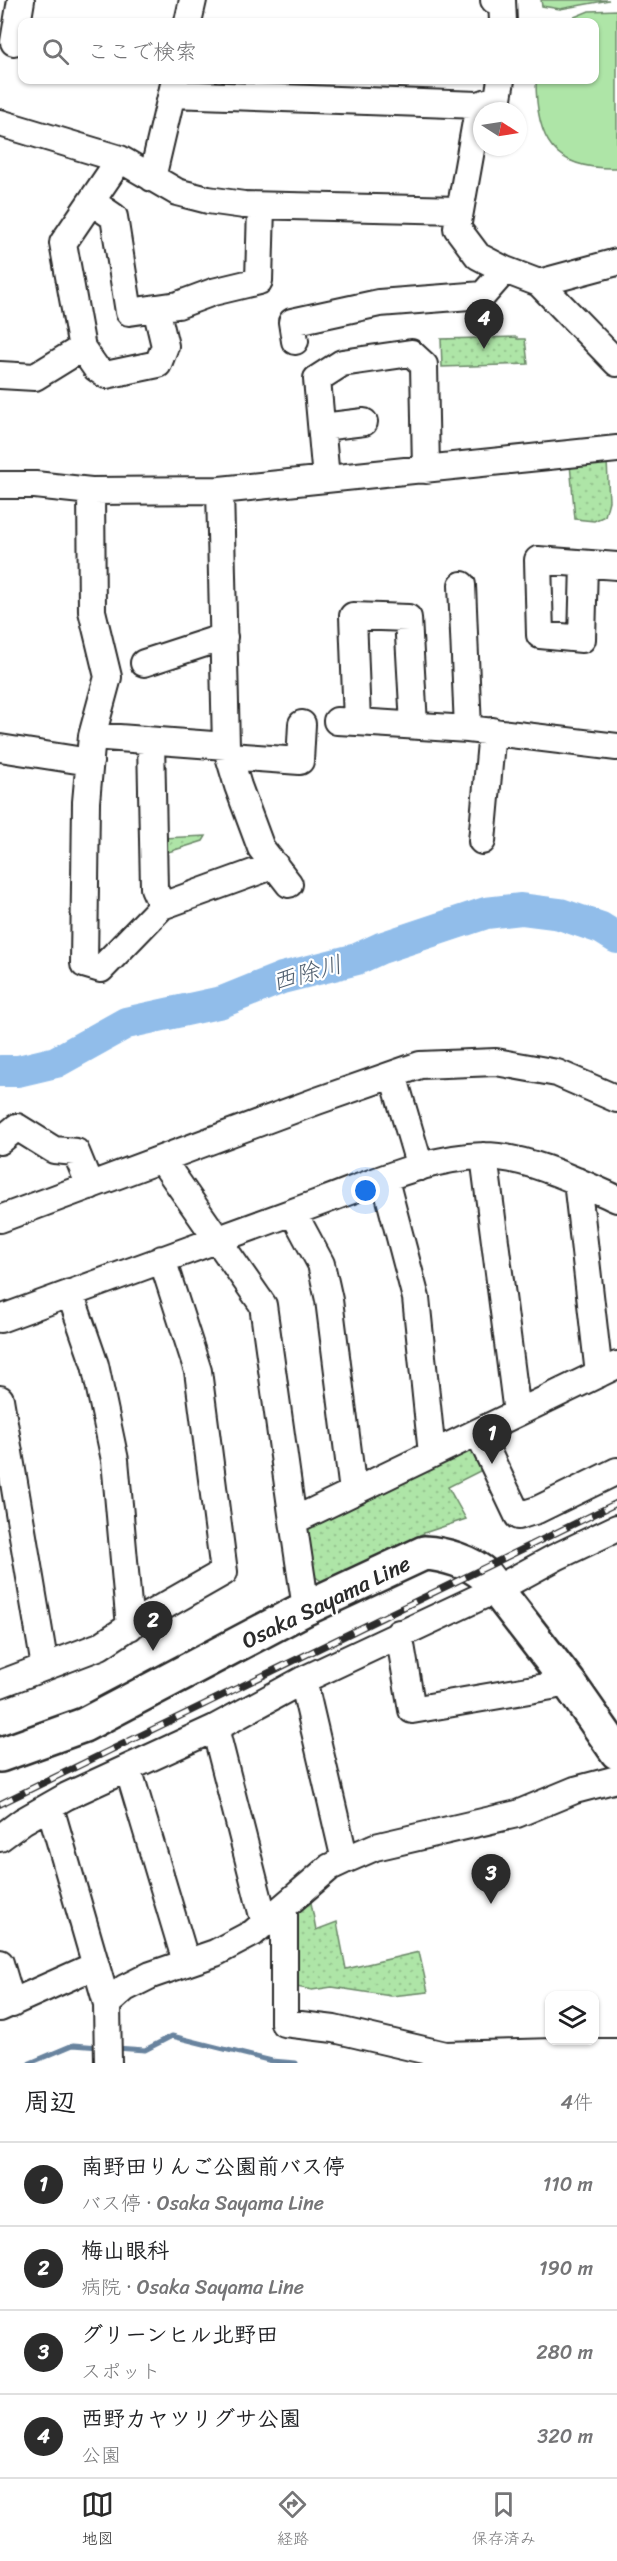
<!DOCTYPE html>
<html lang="ja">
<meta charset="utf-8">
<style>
body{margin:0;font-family:Sriracha,"Klee One",sans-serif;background:#f6f6f6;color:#202124}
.controls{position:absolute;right:18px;bottom:18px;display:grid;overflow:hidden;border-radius:12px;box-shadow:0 2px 4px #0004}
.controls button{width:54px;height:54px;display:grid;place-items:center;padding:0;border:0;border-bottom:2px solid #e0e0e0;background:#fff;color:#202124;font:30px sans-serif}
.compass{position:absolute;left:473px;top:102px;width:54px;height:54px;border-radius:50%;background:#fff;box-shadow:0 2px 4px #0004;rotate:102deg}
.you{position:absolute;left:366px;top:1191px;width:21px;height:21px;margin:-15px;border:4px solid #fff;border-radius:50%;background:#1a73e8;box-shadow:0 0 0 9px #1a73e833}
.badge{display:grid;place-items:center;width:39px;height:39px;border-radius:50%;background:#2b2b2b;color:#fff;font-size:20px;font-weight:700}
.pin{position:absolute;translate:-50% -50px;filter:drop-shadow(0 2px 3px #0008)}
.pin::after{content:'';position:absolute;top:32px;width:21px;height:18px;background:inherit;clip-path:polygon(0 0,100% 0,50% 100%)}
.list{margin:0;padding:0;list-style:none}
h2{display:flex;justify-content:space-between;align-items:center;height:78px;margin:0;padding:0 24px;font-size:26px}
h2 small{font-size:20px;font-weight:400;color:#757577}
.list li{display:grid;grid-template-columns:39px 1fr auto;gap:18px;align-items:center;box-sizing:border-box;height:84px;padding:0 24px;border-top:2px solid #e0e0e0}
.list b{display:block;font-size:22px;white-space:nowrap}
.list p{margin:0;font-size:20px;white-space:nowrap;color:#757577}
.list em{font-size:20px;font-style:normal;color:#757577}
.icon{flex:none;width:33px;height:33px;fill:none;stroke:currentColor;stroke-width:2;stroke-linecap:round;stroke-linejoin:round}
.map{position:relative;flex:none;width:617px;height:2063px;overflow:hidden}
.search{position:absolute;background:#fff;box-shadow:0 2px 4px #0004;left:18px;right:18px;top:18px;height:66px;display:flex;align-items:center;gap:15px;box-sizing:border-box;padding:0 21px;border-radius:12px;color:#757577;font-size:22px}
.sheet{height:414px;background:#fff}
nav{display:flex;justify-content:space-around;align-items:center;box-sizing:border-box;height:84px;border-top:2px solid #e0e0e0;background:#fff;font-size:16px;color:#757577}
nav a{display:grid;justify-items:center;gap:3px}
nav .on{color:#2b2b2b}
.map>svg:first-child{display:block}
.park{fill:url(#park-dots);stroke:#6c8869;stroke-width:1.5}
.pitch{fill:#aee5a7;stroke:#6c8869;stroke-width:1.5}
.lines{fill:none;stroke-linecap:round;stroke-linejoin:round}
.stream{stroke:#68839e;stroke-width:5}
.river{stroke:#91bdea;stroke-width:32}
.minor-casing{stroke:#2b2b2b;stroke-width:30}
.major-casing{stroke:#2b2b2b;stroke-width:38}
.minor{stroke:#fff;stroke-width:26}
.major{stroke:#fff;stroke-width:33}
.rail-casing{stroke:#2b2b2b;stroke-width:7}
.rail{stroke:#fff;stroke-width:4.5;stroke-dasharray:14;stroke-linecap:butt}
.labels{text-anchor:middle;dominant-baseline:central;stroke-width:4.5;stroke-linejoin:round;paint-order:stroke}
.street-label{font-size:22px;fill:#2b2b2b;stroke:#fff}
.water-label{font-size:24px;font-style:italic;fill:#4f5e6e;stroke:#fff}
</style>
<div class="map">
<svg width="617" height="2063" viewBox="0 0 617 2063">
<defs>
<pattern id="park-dots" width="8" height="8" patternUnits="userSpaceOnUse" patternTransform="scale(1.5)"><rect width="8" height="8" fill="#aee5a7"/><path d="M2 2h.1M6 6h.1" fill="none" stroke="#96c590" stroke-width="1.8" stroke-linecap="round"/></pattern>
</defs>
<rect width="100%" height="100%" fill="#fff"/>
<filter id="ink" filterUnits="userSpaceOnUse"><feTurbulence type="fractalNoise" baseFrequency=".0167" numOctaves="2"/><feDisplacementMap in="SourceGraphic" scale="12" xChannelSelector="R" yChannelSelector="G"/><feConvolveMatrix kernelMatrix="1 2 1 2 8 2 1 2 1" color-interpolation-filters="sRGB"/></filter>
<g filter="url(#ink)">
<!-- park -->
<path class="park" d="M517,337V339H525L528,364L442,367L441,339Z
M607,461L609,501L605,516L594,521L575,519L570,464Z
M206,836L203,841L162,854V838Z
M465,1450L473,1452L484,1469L448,1487L466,1519L424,1533L324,1583L310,1573L306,1538L308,1525Z
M310,1897L316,1930L337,1922L346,1969L419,1952L428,1992L391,1996L332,1987L312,1990L296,1987L295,1917Z"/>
<!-- pitch -->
<path class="pitch" d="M541,0H609L560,9L542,6Z
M617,10V168C553,170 536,140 536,80H594V22H562L589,11Z"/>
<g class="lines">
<!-- stream -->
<path class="stream" d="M116,2048L145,2050L172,2036L272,2061L296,2063
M30,2063L73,2045L100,2047"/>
<!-- river -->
<path class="river" d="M0,1071H18L56,1062L126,1023L222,1002L282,978L357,959L381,948L486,913L521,909L560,914L601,928L617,938"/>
<defs>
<path id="minor" d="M494,0H502L503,22
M188,22L193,0
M14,42L21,0
M501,80L498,98L479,105L457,228L478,256L505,270L539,283L617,363
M172,94L479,105
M0,123L120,159L177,192L208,200L244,205L460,210
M152,178L175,80
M92,202L114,217L129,312L178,305L213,292L259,281L261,206
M539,283L617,262
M295,341L292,322L379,303L483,295L505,270
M82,348L96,368L106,375L158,364L165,346L156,308
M0,375L35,377L82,348L63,243L120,159
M322,427L364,422
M326,479L317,379L342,363L411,353L424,365L426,470
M0,485H35L91,491L220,490L617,449
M220,490L226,746L238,786L261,848L289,884
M91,491L92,611L108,677L92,736
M584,564L582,639L540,635L538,560L617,566
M462,585L468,729
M144,663L224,637
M337,721L357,722L353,616L408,618L414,725
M357,722L468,729L617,747
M151,741L154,888L162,906
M226,746L92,736L86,802L84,964L101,969L162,906L275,865
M0,748L90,762
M229,756L300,761L302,724
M482,841L492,731
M393,1075L420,1167
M0,1141L17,1127L54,1150L76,1152L90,1186
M484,1156L517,1413
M162,1160L263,1305L293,1521
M385,1180L416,1298L432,1454
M577,1181L599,1374
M293,1212L321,1264L329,1300L353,1492
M0,1219L317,1101L420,1065L496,1062L557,1073L617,1099
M70,1293L95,1365L115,1460L130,1627
M0,1319C105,1281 210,1242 315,1204C369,1185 426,1157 484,1156C527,1156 579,1182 617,1199
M0,1399L45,1667
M478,1432L617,1365
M306,1608L293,1521L478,1432L518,1516L537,1510L617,1471
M399,1633L412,1710L569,1683
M303,1680L345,1860
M0,1684L100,1646L138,1621L224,1572L198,1371L162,1259
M215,1728L265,1924
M128,1768L186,1962
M50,1807L107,2004
M0,1838L23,1821L67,1796L215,1728L303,1680L497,1589L556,1557L617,1528
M284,1909V2023L334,2029L445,2055L554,2052H617
M0,1963L12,2004
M0,2008L94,1966
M108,2063L107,2004L125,1988L151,1975L215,1953L253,1933L330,1867L345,1860L375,1847L517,1814L575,1790L617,1779"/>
<path id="major" d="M0,1755L84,1725L306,1608L424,1553C444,1554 471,1562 486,1576L569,1683L617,1752"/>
</defs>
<!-- minor casing -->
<use href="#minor" class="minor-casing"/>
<!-- major casing -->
<use href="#major" class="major-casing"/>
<!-- minor -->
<use href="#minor" class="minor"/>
<!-- major -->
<use href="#major" class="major"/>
<defs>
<path id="rail" d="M0,1804L617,1503"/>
</defs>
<!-- rail casing -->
<use href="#rail" class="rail-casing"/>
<!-- rail -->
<use href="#rail" class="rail"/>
</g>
</g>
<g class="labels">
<!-- street labels -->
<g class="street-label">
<text transform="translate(326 1602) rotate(-26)">Osaka Sayama Line</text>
</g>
<!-- water labels -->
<g class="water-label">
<text transform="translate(307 973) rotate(-16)">西除川</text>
</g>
</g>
</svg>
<div class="controls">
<button><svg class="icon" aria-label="layers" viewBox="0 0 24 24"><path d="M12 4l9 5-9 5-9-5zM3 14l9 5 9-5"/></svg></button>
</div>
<svg class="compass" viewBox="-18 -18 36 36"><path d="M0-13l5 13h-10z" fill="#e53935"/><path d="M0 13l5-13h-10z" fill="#757577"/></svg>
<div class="you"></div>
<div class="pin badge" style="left:492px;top:1464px">1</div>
<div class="pin badge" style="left:153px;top:1651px">2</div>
<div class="pin badge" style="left:491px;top:1904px">3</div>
<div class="pin badge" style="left:484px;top:349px">4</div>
<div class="search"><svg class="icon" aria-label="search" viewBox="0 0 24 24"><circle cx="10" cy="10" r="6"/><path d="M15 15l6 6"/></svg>ここで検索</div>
</div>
<section class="sheet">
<h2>周辺<small>4件</small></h2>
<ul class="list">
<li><span class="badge">1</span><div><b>南野田りんご公園前バス停</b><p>バス停 · Osaka Sayama Line</p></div><em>110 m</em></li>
<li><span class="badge">2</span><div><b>梅山眼科</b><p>病院 · Osaka Sayama Line</p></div><em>190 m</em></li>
<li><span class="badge">3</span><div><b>グリーンヒル北野田</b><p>スポット</p></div><em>280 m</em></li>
<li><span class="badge">4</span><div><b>西野カヤツリグサ公園</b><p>公園</p></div><em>320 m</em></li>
</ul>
</section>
<nav>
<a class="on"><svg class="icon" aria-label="map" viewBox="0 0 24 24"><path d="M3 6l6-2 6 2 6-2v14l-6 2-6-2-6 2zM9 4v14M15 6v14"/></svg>地図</a>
<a><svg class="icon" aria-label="directions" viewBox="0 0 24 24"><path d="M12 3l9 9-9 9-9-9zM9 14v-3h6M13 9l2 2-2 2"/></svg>経路</a>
<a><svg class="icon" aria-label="saved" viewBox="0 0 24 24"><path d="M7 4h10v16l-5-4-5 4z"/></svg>保存済み</a>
</nav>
